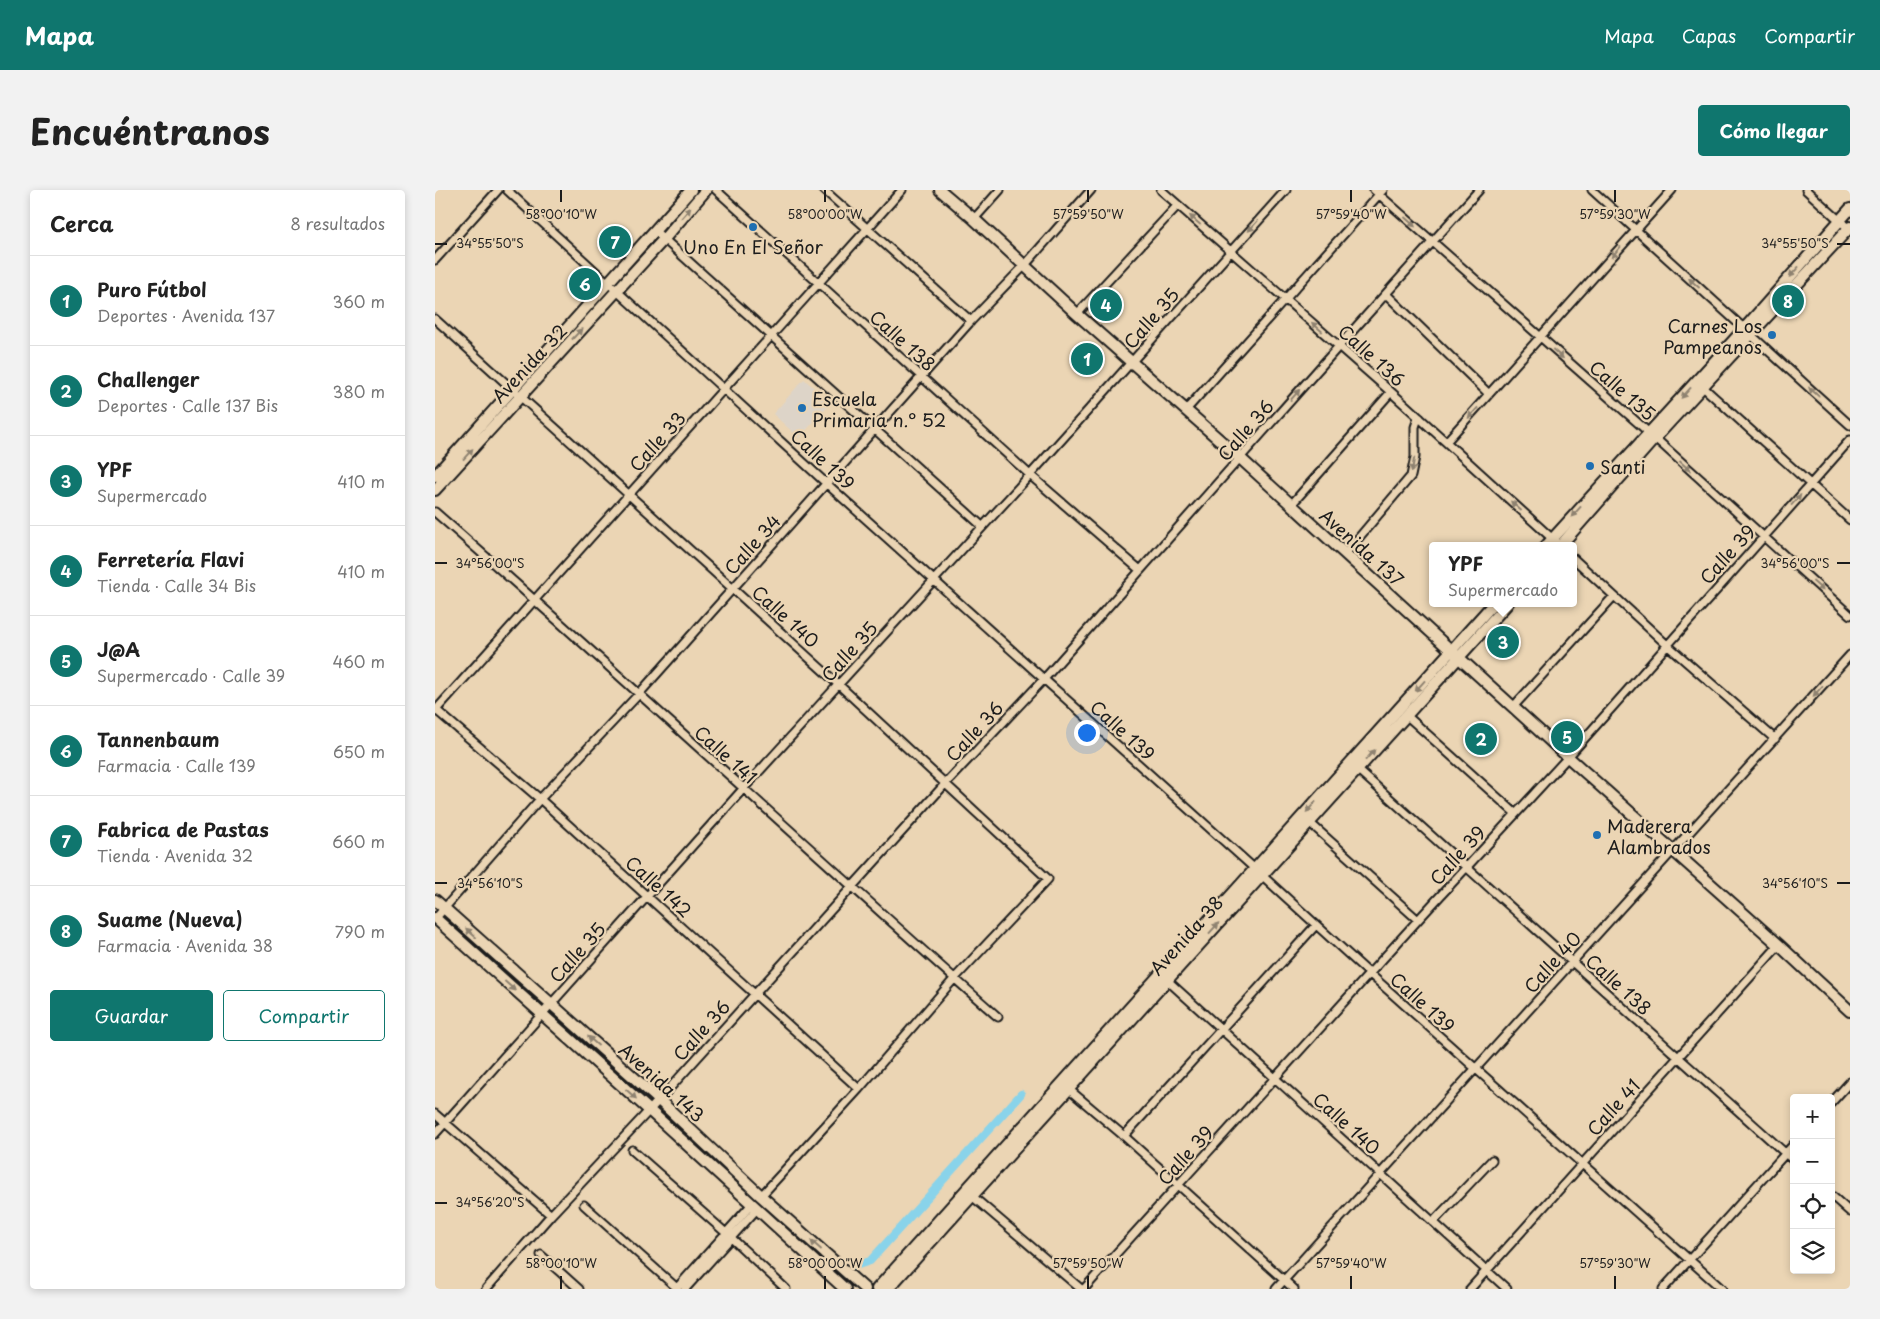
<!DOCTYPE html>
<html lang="es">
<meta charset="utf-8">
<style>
body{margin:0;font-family:"Playpen Sans",sans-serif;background:#f2f2f2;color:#222}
.controls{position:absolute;right:15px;bottom:15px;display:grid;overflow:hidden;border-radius:5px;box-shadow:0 2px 8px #0003}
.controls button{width:45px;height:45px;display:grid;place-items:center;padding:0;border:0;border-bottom:1px solid #e0e0e0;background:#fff;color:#222;font:25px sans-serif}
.you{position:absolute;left:651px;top:542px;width:18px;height:18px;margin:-12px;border:4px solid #fff;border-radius:50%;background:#1a73e8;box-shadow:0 0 0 8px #1a73e833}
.badge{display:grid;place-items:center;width:32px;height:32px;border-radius:50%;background:#0f766e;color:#fff;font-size:16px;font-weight:700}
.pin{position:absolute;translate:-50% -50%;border:2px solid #fff;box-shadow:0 1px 5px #0006}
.popup{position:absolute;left:994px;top:352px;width:148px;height:65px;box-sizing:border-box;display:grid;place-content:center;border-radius:5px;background:#fff;filter:drop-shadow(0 1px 4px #0005);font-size:16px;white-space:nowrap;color:#767676}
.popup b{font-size:19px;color:#222}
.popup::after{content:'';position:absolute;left:50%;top:100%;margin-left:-10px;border:10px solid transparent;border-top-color:#fff}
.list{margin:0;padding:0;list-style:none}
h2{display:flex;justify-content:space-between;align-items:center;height:65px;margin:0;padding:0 20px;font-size:21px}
h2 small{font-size:16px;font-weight:400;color:#767676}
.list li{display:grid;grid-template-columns:32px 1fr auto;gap:15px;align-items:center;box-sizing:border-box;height:90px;padding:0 20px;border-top:1px solid #e0e0e0}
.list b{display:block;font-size:19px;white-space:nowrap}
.list p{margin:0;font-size:16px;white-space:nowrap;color:#767676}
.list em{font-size:16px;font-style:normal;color:#767676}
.actions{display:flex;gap:10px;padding:15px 20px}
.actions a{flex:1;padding:11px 0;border:1px solid #0f766e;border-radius:5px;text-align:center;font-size:18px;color:#0f766e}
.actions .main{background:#0f766e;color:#fff}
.icon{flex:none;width:28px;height:28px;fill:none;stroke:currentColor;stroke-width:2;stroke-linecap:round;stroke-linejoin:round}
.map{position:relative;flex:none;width:1415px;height:1099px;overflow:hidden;border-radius:5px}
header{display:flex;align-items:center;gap:30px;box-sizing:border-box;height:70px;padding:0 25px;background:#0f766e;color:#fff}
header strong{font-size:24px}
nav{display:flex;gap:28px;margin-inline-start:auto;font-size:18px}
.intro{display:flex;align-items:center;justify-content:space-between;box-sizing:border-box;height:120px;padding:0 30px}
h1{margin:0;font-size:35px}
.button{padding:12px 22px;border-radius:5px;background:#0f766e;color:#fff;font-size:18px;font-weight:700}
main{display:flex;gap:30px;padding:0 30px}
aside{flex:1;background:#fff;border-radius:5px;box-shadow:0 2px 8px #0003}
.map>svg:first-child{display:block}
.built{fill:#ddd4c8}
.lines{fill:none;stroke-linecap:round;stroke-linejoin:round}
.canal{stroke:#89d3ea;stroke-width:8}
.street-casing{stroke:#1c1c1c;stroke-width:11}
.secondary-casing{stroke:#1c1c1c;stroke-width:14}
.street{stroke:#ebd5b4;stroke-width:7}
.secondary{stroke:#ebd5b4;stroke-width:10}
.oneway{fill:#8e8270}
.ticks{fill:none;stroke:#1c1c1c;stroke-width:2}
.poi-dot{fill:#1f6fb2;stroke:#ebd5b4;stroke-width:2}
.labels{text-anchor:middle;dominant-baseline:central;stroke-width:4.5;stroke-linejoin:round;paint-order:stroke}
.poi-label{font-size:18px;fill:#1c1c1c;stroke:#ebd5b4;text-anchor:start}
.street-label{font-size:18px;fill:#1c1c1c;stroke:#ebd5b4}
.ticks-label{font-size:12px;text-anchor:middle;fill:#1c1c1c;stroke:#ebd5b4;stroke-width:4.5;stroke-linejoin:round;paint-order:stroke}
</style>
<header>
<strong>Mapa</strong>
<nav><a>Mapa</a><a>Capas</a><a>Compartir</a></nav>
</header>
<div class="intro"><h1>Encuéntranos</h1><a class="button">Cómo llegar</a></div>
<main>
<aside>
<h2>Cerca<small>8 resultados</small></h2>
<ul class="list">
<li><span class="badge">1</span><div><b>Puro Fútbol</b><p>Deportes · Avenida 137</p></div><em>360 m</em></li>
<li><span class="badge">2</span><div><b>Challenger</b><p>Deportes · Calle 137 Bis</p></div><em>380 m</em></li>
<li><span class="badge">3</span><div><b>YPF</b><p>Supermercado</p></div><em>410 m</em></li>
<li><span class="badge">4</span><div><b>Ferretería Flavi</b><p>Tienda · Calle 34 Bis</p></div><em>410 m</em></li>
<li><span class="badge">5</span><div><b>J@A</b><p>Supermercado · Calle 39</p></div><em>460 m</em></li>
<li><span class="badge">6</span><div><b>Tannenbaum</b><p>Farmacia · Calle 139</p></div><em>650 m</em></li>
<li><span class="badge">7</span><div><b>Fabrica de Pastas</b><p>Tienda · Avenida 32</p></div><em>660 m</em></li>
<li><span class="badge">8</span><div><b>Suame (Nueva)</b><p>Farmacia · Avenida 38</p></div><em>790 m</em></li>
</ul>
<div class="actions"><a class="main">Guardar</a><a>Compartir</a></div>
</aside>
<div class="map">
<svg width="1415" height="1099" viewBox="0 0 1415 1099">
<rect width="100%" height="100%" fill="#ebd5b4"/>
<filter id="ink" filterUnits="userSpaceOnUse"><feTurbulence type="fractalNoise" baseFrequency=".02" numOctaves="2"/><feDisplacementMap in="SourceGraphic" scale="10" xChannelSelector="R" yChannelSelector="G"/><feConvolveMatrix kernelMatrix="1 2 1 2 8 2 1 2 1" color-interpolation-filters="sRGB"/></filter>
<g filter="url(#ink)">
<!-- built -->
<path class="built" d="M369,189L396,213L364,248L338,224Z"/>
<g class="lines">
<!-- canal -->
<path class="canal" d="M420,1076L435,1071L586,904"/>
<defs>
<path id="street" d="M72,0L392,294L820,679L935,784L1287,1099
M281,0L595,285L705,380
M389,0L536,131
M726,0L956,202L1121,352
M939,0L1220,248L1415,425
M1157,0L1415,235
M1371,0L1415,40
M539,29L565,0
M220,41L547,336
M0,70L63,0
M951,104L1054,204
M642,124L743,15
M0,129L404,495L613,689L519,789L424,899L326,1006
M1268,197L1415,330
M751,220L948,0
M1011,252L1237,0
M856,315L956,202
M0,322C190,488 374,660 563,827
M910,364L976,286L980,267V237L982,231L985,228
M1138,368L1231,454L1340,549
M1078,517L1179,406
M0,519L105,609L424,899
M0,521L467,0
M971,525L1080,623
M922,579L1359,971
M874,632L983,730
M0,729L105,609L203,505L536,131L590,75L656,0
M732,790L1072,1099
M631,897L689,946L859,1099
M1396,913L1415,892
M0,924L116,1025
M0,944L308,599L595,285L851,0
M689,946L881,735
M197,960L291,1043L351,1099
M1396,1005L1415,1022
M537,1006L646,1099
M149,1015L243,1099
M998,1032L1057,970
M106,1065L144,1099
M51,1099L116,1025L224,910L511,593L609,489L904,156L1044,0
M241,1099L317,1014
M250,1099L322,1019
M649,1099L983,730L1133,567L1415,250
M841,1099L1415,465
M1035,1099L1344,755
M1228,1099L1359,954"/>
<path id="secondary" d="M505,0L539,29L642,124L805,268L1133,567L1344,755L1415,821
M0,286L256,0
M0,300L229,49L271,0
M1111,356L1309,139L1415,19
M1125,356L1220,248L1415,37
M0,710L224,910L326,1006L430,1099
M0,728L214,920L410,1099
M442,1099L1059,413
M453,1099L1073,413"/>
</defs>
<!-- street casing -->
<use href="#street" class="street-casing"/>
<!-- secondary casing -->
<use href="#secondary" class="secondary-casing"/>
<!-- street -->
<use href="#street" class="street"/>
<!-- secondary -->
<use href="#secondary" class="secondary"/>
</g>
<!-- one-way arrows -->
<defs><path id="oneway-solid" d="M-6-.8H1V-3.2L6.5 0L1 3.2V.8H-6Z" transform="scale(1.25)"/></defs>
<g class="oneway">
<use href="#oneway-solid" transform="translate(251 23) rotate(-49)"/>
<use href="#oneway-solid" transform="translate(760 30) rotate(-139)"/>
<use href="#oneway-solid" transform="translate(975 32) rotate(42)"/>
<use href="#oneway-solid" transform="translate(818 36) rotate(132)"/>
<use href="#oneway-solid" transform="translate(1181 62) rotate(131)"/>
<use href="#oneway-solid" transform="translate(1359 82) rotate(132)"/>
<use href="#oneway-solid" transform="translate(1259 93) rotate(-138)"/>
<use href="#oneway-solid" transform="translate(882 137) rotate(-139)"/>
<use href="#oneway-solid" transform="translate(142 144) rotate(-47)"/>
<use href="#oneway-solid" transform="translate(1123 164) rotate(41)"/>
<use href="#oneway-solid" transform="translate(1379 202) rotate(-138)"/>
<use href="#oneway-solid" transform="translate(1251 203) rotate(132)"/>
<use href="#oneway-solid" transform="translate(860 205) rotate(-49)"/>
<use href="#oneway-solid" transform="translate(1038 223) rotate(132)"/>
<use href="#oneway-solid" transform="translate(33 264) rotate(-48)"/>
<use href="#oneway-solid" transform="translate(978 275) rotate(100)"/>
<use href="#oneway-solid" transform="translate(1250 276) rotate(42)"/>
<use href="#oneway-solid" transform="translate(1361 310) rotate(-48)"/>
<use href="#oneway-solid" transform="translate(1081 316) rotate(-138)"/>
<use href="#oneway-solid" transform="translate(1141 322) rotate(132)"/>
<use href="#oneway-solid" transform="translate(1383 396) rotate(42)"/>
<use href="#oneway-solid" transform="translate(985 496) rotate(132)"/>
<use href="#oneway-solid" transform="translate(1383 501) rotate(132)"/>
<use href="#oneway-solid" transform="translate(935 565) rotate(-48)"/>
<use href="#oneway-solid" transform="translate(876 617) rotate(132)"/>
<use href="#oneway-solid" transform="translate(779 738) rotate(-48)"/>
<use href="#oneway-solid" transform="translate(36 743) rotate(-138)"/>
<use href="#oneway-solid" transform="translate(75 796) rotate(42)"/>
<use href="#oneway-solid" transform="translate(158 851) rotate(-138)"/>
<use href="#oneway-solid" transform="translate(196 904) rotate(42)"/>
<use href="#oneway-solid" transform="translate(381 1055) rotate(-138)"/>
</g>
</g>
<!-- ticks -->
<path class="ticks" d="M126,0V12M390,0V12M653,0V12M916,0V12M1180,0V12M0,54H12M1402,54H1415M0,373H12M1402,373H1415M0,693H12M1402,693H1415M0,1013H12M126,1086V1099M390,1086V1099M653,1086V1099M916,1086V1099M1180,1086V1099"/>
<!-- markers -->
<g class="poi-dot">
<circle cx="318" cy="37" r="5"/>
<circle cx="1337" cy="145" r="5"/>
<circle cx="367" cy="218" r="5"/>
<circle cx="1155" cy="276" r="5"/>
<circle cx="1162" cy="645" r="5"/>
</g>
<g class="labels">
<!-- poi labels -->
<g class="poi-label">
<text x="318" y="56" text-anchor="middle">Uno En El Señor</text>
<text x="1327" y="135" text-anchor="end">Carnes Los<tspan x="1327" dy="21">Pampeanos</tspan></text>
<text x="377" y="208">Escuela<tspan x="377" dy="21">Primaria n.° 52</tspan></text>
<text x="1165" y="276">Santi</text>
<text x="1172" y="635">Maderera<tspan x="1172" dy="21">Alambrados</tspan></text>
</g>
<!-- street labels -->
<g class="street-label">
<text transform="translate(716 128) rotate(-49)">Calle 35</text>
<text transform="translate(468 150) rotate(42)">Calle 138</text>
<text transform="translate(937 165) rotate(42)">Calle 136</text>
<text transform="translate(94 173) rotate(-47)">Avenida 32</text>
<text transform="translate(1188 200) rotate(41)">Calle 135</text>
<text transform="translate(810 240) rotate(-49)">Calle 36</text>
<text transform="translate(222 251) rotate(-48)">Calle 33</text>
<text transform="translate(388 269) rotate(43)">Calle 139</text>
<text transform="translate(317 354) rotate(-48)">Calle 34</text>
<text transform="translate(927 357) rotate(42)">Avenida 137</text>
<text transform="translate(1292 364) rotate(-48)">Calle 39</text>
<text transform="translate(351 426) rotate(42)">Calle 140</text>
<text transform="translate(414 461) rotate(-48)">Calle 35</text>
<text transform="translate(688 540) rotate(42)">Calle 139</text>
<text transform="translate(539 541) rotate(-47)">Calle 36</text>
<text transform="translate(291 564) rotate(42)">Calle 141</text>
<text transform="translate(1022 665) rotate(-48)">Calle 39</text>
<text transform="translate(224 696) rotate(42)">Calle 142</text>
<text transform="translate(751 745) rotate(-48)">Avenida 38</text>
<text transform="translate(142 762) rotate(-48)">Calle 35</text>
<text transform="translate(1117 772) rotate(-48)">Calle 40</text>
<text transform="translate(1184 794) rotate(42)">Calle 138</text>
<text transform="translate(988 812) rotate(42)">Calle 139</text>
<text transform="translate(266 840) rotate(-48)">Calle 36</text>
<text transform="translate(227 892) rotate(42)">Avenida 143</text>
<text transform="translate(1178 917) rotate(-48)">Calle 41</text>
<text transform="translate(912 933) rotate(42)">Calle 140</text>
<text transform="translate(750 965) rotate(-48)">Calle 39</text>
</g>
</g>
<g class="ticks-label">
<text x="126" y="29">58°00'10"W</text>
<text x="390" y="29">58°00'00"W</text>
<text x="653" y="29">57°59'50"W</text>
<text x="916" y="29">57°59'40"W</text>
<text x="1180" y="29">57°59'30"W</text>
<text x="55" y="58">34°55'50"S</text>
<text x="1360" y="58">34°55'50"S</text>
<text x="55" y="378">34°56'00"S</text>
<text x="1360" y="378">34°56'00"S</text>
<text x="55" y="698">34°56'10"S</text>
<text x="1360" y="698">34°56'10"S</text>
<text x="55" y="1017">34°56'20"S</text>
<text x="126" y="1078">58°00'10"W</text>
<text x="390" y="1078">58°00'00"W</text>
<text x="653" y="1078">57°59'50"W</text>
<text x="916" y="1078">57°59'40"W</text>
<text x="1180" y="1078">57°59'30"W</text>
</g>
</svg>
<div class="controls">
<button>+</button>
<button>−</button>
<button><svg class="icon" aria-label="locate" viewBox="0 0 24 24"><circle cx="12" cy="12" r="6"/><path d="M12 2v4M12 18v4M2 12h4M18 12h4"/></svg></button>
<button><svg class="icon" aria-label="layers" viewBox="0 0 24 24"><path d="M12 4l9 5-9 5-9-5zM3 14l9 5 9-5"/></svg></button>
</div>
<div class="you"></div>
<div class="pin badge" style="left:652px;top:169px">1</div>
<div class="pin badge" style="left:1046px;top:549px">2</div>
<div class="pin badge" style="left:1068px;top:452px">3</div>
<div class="popup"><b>YPF</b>Supermercado</div>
<div class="pin badge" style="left:671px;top:115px">4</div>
<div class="pin badge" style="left:1132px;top:547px">5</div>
<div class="pin badge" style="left:150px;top:94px">6</div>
<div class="pin badge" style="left:180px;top:52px">7</div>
<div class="pin badge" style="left:1353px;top:111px">8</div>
</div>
</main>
